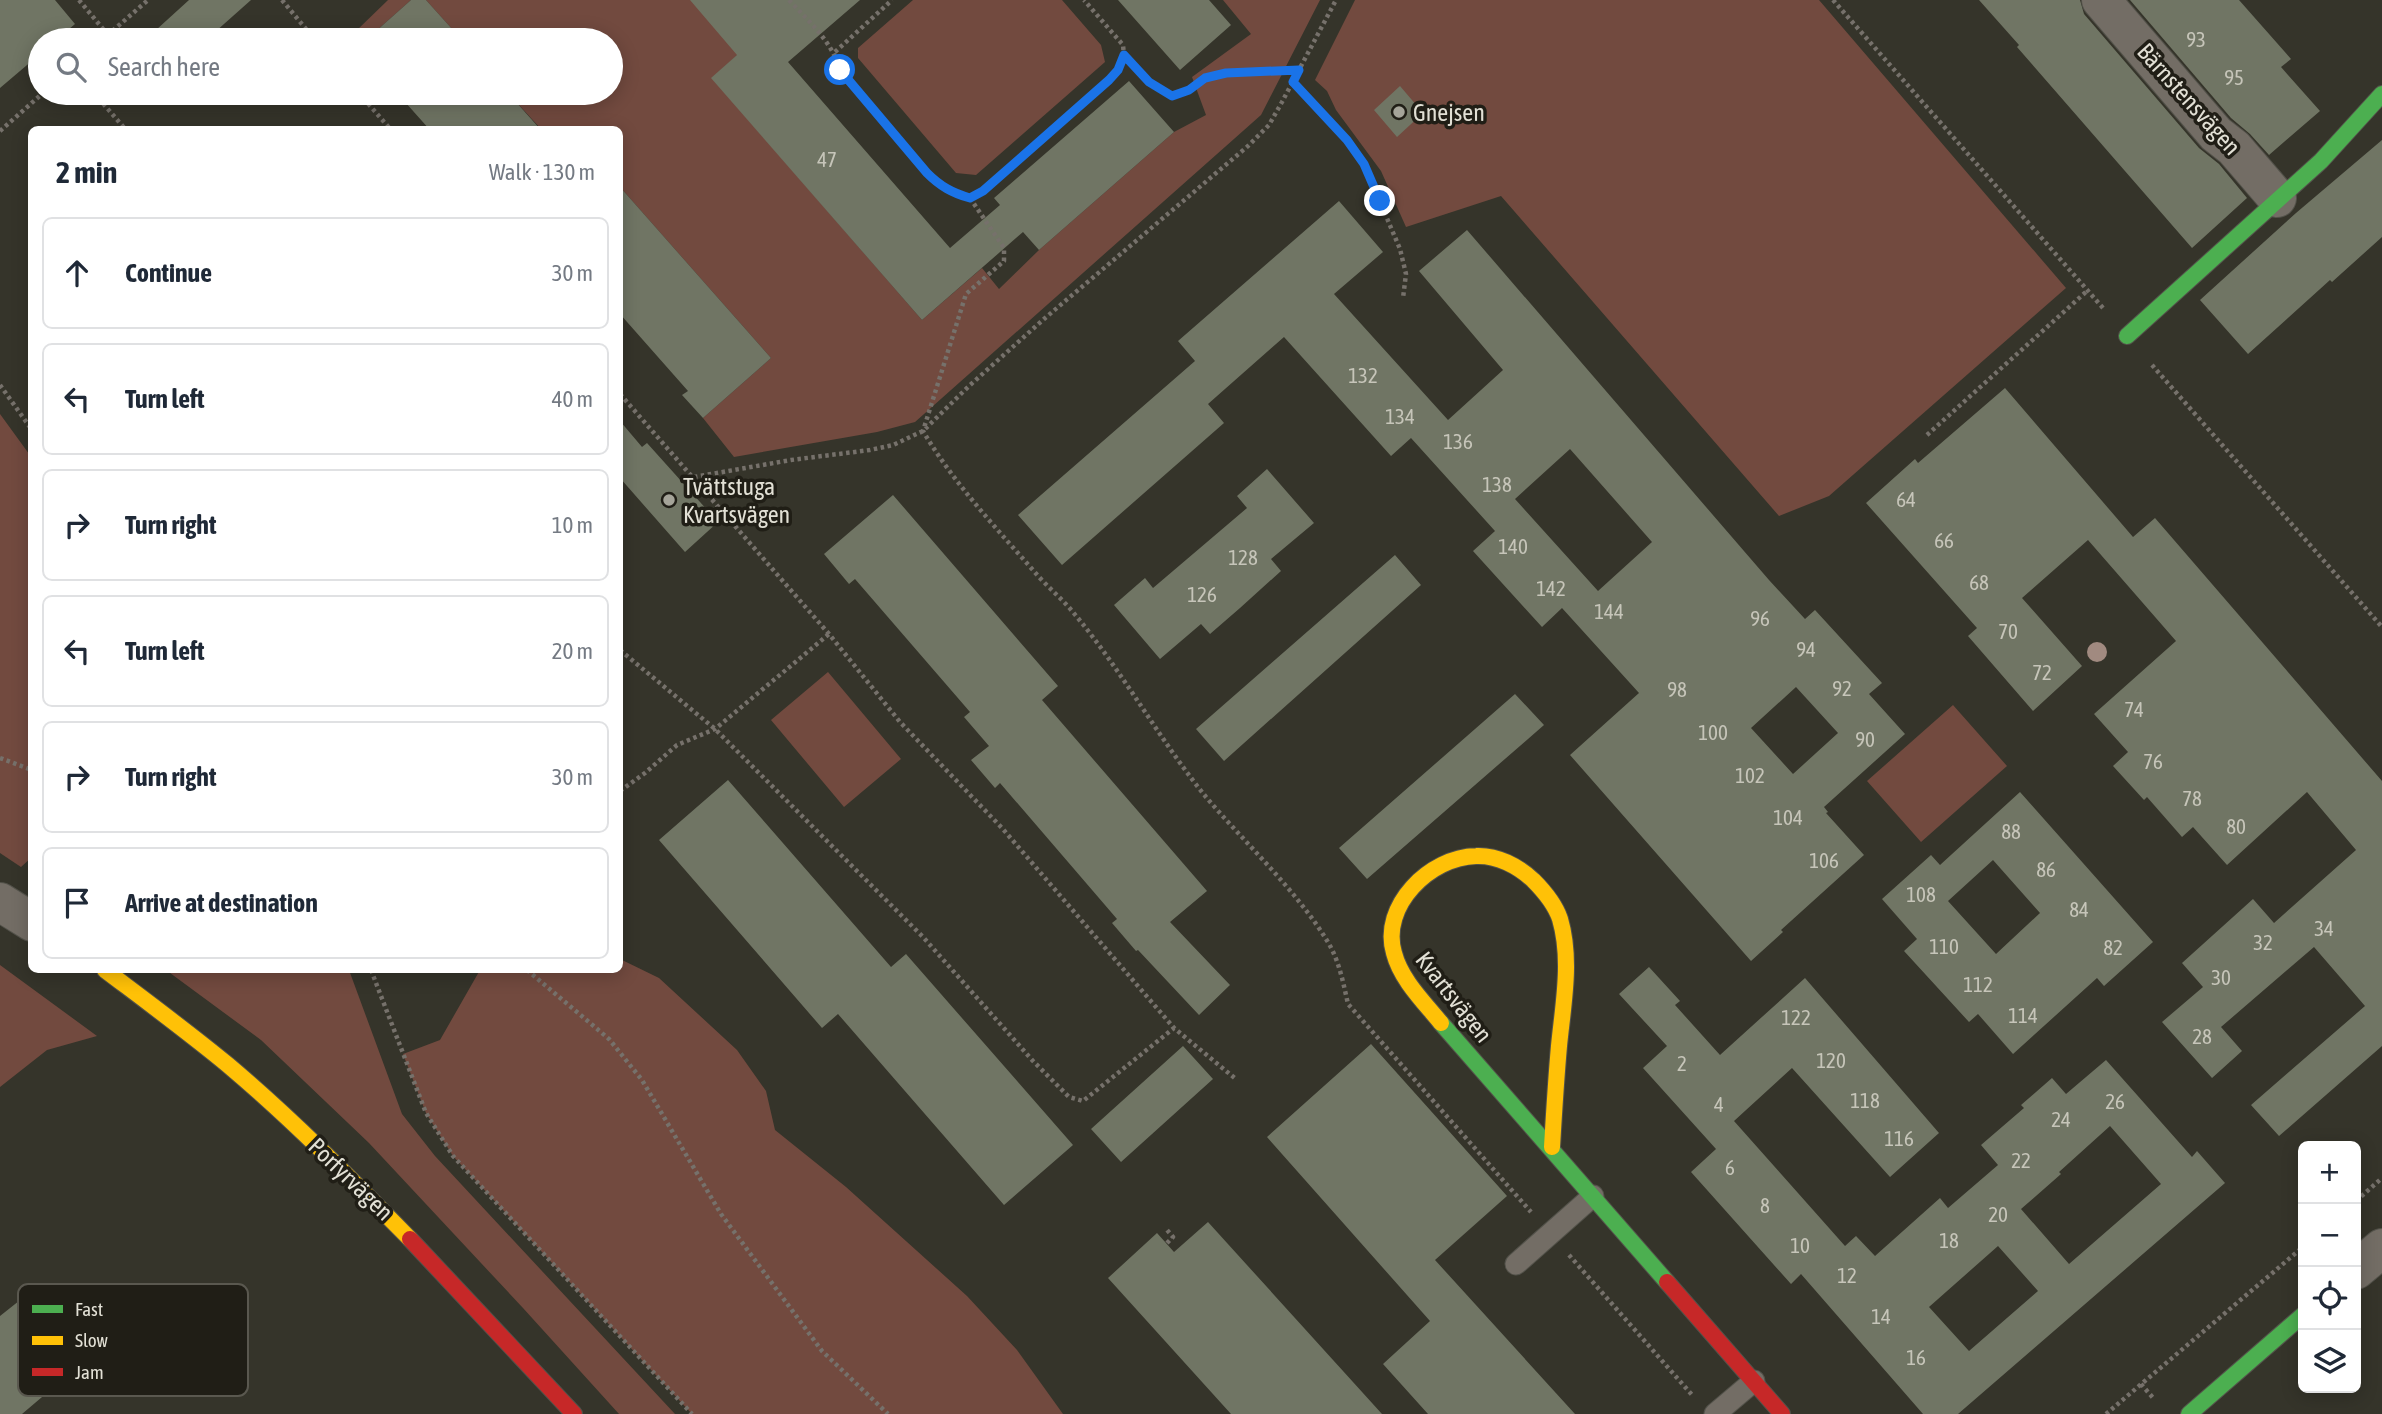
<!DOCTYPE html>
<meta charset="utf-8">
<style>
body{margin:0;font-family:"Asap Condensed",sans-serif;background:#f6f6f7;color:#1f2937}
.controls{position:absolute;right:21px;bottom:21px;display:grid;overflow:hidden;border-radius:10px;box-shadow:0 4px 18px #0003}
.controls button{width:63px;height:63px;display:grid;place-items:center;padding:0;border:0;border-bottom:2px solid #e0e1e3;background:#fff;color:#1f2937;font:35px sans-serif}
.stop{position:absolute;width:21px;height:21px;margin:-16px;border:5px solid #1a73e8;border-radius:50%;background:#fff}
.stop.end{background:#1a73e8;border-color:#fff;box-shadow:0 2px 7px #0008}
.list{margin:0;padding:0;list-style:none}
h2{display:flex;justify-content:space-between;align-items:center;height:91px;margin:0;padding:0 28px;font-size:30px}
h2 small{font-size:23px;font-weight:400;color:#747a83}
.list li{display:grid;grid-template-columns:46px 1fr auto;gap:21px;align-items:center;box-sizing:border-box;height:112px;margin:0 14px 14px;padding:0 14px;border:2px solid #e0e1e3;border-radius:10px}
.list b{display:block;font-size:26px;white-space:nowrap}
.list em{font-size:23px;font-style:normal;color:#747a83}
.icon{flex:none;width:38px;height:38px;fill:none;stroke:currentColor;stroke-width:2;stroke-linecap:round;stroke-linejoin:round}
.map{position:relative;flex:none;width:2382px;height:1414px;overflow:hidden}
.search{position:absolute;background:#fff;box-shadow:0 4px 18px #0003;left:28px;top:28px;width:595px;height:77px;display:flex;align-items:center;gap:18px;box-sizing:border-box;padding:0 24px;border-radius:38px;color:#747a83;font-size:26px}
.panel{position:absolute;background:#fff;box-shadow:0 4px 18px #0003;left:28px;top:126px;width:595px;height:847px;border-radius:10px}
.map>svg:first-child{display:block}
.green{fill:#724a3f}
.building{fill:#707564;fill-rule:evenodd}
.lines{fill:none;stroke-linecap:round;stroke-linejoin:round}
.lane-casing{stroke:#53524a;stroke-width:23}
.street-casing{stroke:#53524a;stroke-width:40}
.fast-casing{stroke:#53524a;stroke-width:18}
.slow-casing{stroke:#53524a;stroke-width:18}
.jam-casing{stroke:#53524a;stroke-width:18}
.path{stroke:#76716b;stroke-width:4.5;stroke-dasharray:3.5 3.5;stroke-linecap:butt}
.lane{stroke:#736d65;stroke-width:21}
.street{stroke:#736d65;stroke-width:38}
.fast{stroke:#4caf50;stroke-width:16}
.slow{stroke:#ffc107;stroke-width:16}
.jam{stroke:#c62828;stroke-width:16}
.tree{fill:#a18a80}
.route{stroke:#1a73e8;stroke-width:9}
.poi-dot{fill:#a5a499;stroke:#201e16;stroke-width:2.5}
.labels{text-anchor:middle;dominant-baseline:central;stroke-width:7;stroke-linejoin:round;paint-order:stroke}
.number-label{font-size:21px;fill:#c6c5b9}
.street-label{font-size:24px;fill:#e2e0d5;stroke:#201e16}
.poi-label{font-size:24px;fill:#e2e0d5;stroke:#201e16;text-anchor:start}
.key{fill:#201e16;stroke:#5a584f;stroke-width:2}
.key-label{font-size:19px;fill:#e2e0d5}
</style>
<div class="map">
<svg width="2382" height="1414" viewBox="0 0 2382 1414">
<rect width="100%" height="100%" fill="#35342a"/>
<!-- green -->
<path class="green" d="M388,0H411L366,40H354L355,32Z
M426,0H774L771,25L712,78L922,320L982,268L999,289L1039,250L1174,132L1206,115L1192,77L1251,34L1223,0H1320L1261,115L915,422L877,432L734,457L703,418L771,358L620,187V130L541,129L508,93H611V40H462Z
M913,0H1062L1101,45L1105,62L976,175L956,173L858,58V48Z
M1355,0H1819L2066,288L1829,496L1779,516L1501,196L1406,227L1381,171L1336,110L1327,91L1315,80Z
M0,414L32,458V857L21,867L0,853Z
M828,672L901,759L844,807L771,720Z
M1953,705L2007,766L1921,842L1867,781Z
M620,959L659,978L737,1050L766,1091L775,1130L846,1187L967,1296L1017,1350L1063,1414H692L453,1156L426,1113L403,1054L440,1040L480,970H620Z
M0,965L97,1036L47,1050L0,1087Z
M166,970H349L402,1114L435,1156L675,1414H619L523,1308L369,1143L261,1040Z"/>
<!-- building -->
<path class="building" d="M0,0H55L75,24L56,40H40V54L0,88Z
M189,0H251L206,40H145Z
M411,0H426L462,40H366Z
M690,0H860L788,62L950,248L1000,205L994,198L1129,81L1174,132L1039,250L1023,232L922,320L711,78L737,55Z
M1118,0H1209L1231,25L1180,70Z
M1979,0H2080L2084,14L2199,148L2219,164L2247,198L2192,248L2017,47L2019,45Z
M2130,0H2239L2291,59L2281,67L2320,111L2269,155L2250,134L2231,118Z
M1400,86L1423,113L1397,137L1374,110Z
M397,93H508L541,130H430Z
M2382,140V237L2332,282L2330,280L2248,354L2200,300L2296,213Z
M620,187L771,358L703,418L682,395L688,391L620,314Z
M1339,201L1383,252L1334,294L1448,420L1503,370L1419,271L1467,230L1769,580L1805,619L1815,610L1882,683L1869,694L1905,734L1824,807L1828,812L1826,813L1864,855L1781,930L1783,932L1751,961L1570,755L1639,693L1562,608L1542,627L1473,551L1495,531L1411,438L1391,456L1284,337L1208,404L1224,423L1062,565L1018,515L1195,361L1178,341ZM1570,449L1652,542L1598,591L1515,499ZM1796,687L1838,733L1793,774L1751,728Z
M2005,388L2133,537L2155,518L2382,781V1046L2279,1136L2251,1105L2365,1006L2314,947L2221,1027L2242,1051L2212,1078L2162,1022L2203,987L2182,963L2253,899L2274,923L2356,850L2307,792L2227,865L2193,827L2182,837L2147,797L2144,800L2113,766L2128,752L2094,714L2176,641L2088,540L2022,598L2082,666L2033,711L1968,636L1977,628L1866,503L1915,459L1918,463Z
M620,421L642,447L647,443L718,522L685,552L620,478Z
M1267,469L1314,523L1271,559L1281,571L1240,608L1210,634L1201,624L1160,659L1114,605L1145,578L1153,588L1247,508L1237,496Z
M893,495L1058,686L1042,700L1207,891L1170,922L1230,985L1199,1015L1138,950L1136,951L1112,923L1117,919L1000,783L995,788L971,760L989,746L964,717L970,712L855,579L849,584L824,554Z
M1395,555L1421,585L1224,761L1196,729Z
M1515,694L1544,725L1367,879L1339,848Z
M728,780L891,967L906,954L1073,1145L1004,1205L838,1014L822,1028L659,840Z
M2020,792L2153,942L2104,986L2097,978L2013,1054L1978,1014L1969,1022L1904,951L1917,939L1882,899L1931,855L1940,865ZM1993,860L2040,913L1996,954L1948,901Z
M1649,967L1680,1001L1675,1005L1720,1055L1805,978L1939,1133L1890,1177L1792,1068L1734,1121L1845,1246L1856,1236L1875,1256L1940,1198L1948,1208L1998,1165L1981,1145L2024,1108L2021,1105L2052,1078L2066,1094L2106,1060L2192,1157L2197,1151L2225,1183L1958,1414H1923L1801,1274L1791,1284L1691,1172L1716,1149L1643,1068L1667,1046L1619,994ZM2110,1126L2161,1184L2069,1264L2021,1209L2061,1174L2059,1172ZM1998,1246L2038,1291L1969,1351L1929,1307Z
M1371,1044L1507,1196L1435,1260L1575,1414H1428L1383,1364L1430,1321L1267,1137Z
M1183,1046L1213,1079L1121,1162L1091,1129Z
M1208,1222L1382,1414H1231L1108,1278L1157,1233L1174,1252Z
M29,1293L56,1324L38,1340L68,1375L22,1414H0V1316Z"/>
<g class="lines">
<defs>
<path id="lane" d="M1516,1264L1593,1196
M1715,1414L1754,1381"/>
<path id="street" d="M2101,0L2216,134L2234,148L2277,198
M0,902L32,922
M2356,1270L2382,1248"/>
<path id="fast" d="M2127,336L2321,161L2382,94
M1441,1023L1667,1282
M2189,1414L2303,1315"/>
<path id="slow" d="M105,970C146,1001 188,1032 228,1065C292,1119 351,1179 410,1239
M1441,1023C1424,1002 1401,980 1394,953C1380,906 1430,857 1476,856C1497,855 1518,866 1533,880C1544,891 1555,904 1560,919C1572,960 1563,1005 1559,1046C1556,1080 1554,1113 1552,1147"/>
<path id="jam" d="M410,1239L574,1414
M1667,1282L1782,1414"/>
</defs>
<!-- lane casing -->
<use href="#lane" class="lane-casing"/>
<!-- street casing -->
<use href="#street" class="street-casing"/>
<!-- fast casing -->
<use href="#fast" class="fast-casing"/>
<!-- slow casing -->
<use href="#slow" class="slow-casing"/>
<!-- jam casing -->
<use href="#jam" class="jam-casing"/>
<!-- path -->
<path class="path" d="M79,0L108,35
M282,0L315,40
M789,0C810,23 831,40 840,70L927,173C940,186 952,193 970,198L983,191L1118,70L1124,56L1123,45L1084,0
M1833,0L2103,308
M102,40L148,0
M835,52L892,0
M1124,56L1149,82L1172,96L1189,90L1205,78L1226,73L1298,70
M1293,82L1347,140L1364,164L1400,249L1406,274L1403,298
M94,93L126,130
M359,93L391,130
M0,131L43,93
M970,198L1004,248V261L966,294L923,431C954,484 999,531 1039,577C1050,589 1062,599 1072,611C1122,670 1158,738 1206,797C1245,843 1295,889 1326,939C1339,959 1343,982 1348,1004L1531,1212
M2152,365L2382,627
M0,385L32,430
M620,394L829,634L900,722L1002,828L1174,1028L1237,1080
M1927,435L2087,291
M694,477L791,460L870,450L893,445L923,431L969,386L1044,319L1248,146L1269,125L1282,102L1336,0
M620,650L715,729L923,937L1033,1061L1069,1097L1083,1101L1174,1028
M0,758L32,770
M620,791L645,773L677,745L715,729L829,634
M371,970L426,1113L453,1156L692,1414
M527,970L609,1039L642,1080L721,1214L822,1351L888,1414
M2356,1201L2382,1178
M1167,1243L1173,1237L1167,1230
M1569,1255L1693,1396
M2141,1384L2154,1399
M2106,1414L2303,1247"/>
<!-- lane -->
<use href="#lane" class="lane"/>
<!-- street -->
<use href="#street" class="street"/>
<!-- fast -->
<use href="#fast" class="fast"/>
<!-- slow -->
<use href="#slow" class="slow"/>
<!-- jam -->
<use href="#jam" class="jam"/>
</g>
<!-- trees -->
<circle class="tree" cx="2097" cy="652" r="10"/>
<g class="lines">
<!-- route -->
<path class="route" d="M840,70L927,173C940,186 952,193 970,198L983,191L1109,80L1118,70L1124,55L1149,82L1172,96L1189,90L1205,78L1226,73L1299,70L1293,82L1347,140L1364,164L1380,201"/>
</g>
<!-- markers -->
<g class="poi-dot">
<circle cx="1399" cy="112" r="7"/>
<circle cx="669" cy="500" r="7"/>
</g>
<g class="labels">
<!-- number labels -->
<g class="number-label">
<text x="2196" y="39">93</text>
<text x="2234" y="77">95</text>
<text x="827" y="159">47</text>
<text x="1363" y="375">132</text>
<text x="1400" y="416">134</text>
<text x="1458" y="441">136</text>
<text x="1497" y="484">138</text>
<text x="1906" y="499">64</text>
<text x="1944" y="540">66</text>
<text x="1513" y="546">140</text>
<text x="1243" y="557">128</text>
<text x="1979" y="582">68</text>
<text x="1551" y="588">142</text>
<text x="1202" y="594">126</text>
<text x="1609" y="611">144</text>
<text x="1760" y="618">96</text>
<text x="2008" y="631">70</text>
<text x="1806" y="649">94</text>
<text x="2042" y="672">72</text>
<text x="1842" y="688">92</text>
<text x="1677" y="689">98</text>
<text x="2134" y="709">74</text>
<text x="1713" y="732">100</text>
<text x="1865" y="739">90</text>
<text x="2153" y="761">76</text>
<text x="1750" y="775">102</text>
<text x="2192" y="798">78</text>
<text x="1788" y="817">104</text>
<text x="2236" y="826">80</text>
<text x="2011" y="831">88</text>
<text x="1824" y="860">106</text>
<text x="2046" y="869">86</text>
<text x="1921" y="894">108</text>
<text x="2079" y="909">84</text>
<text x="2324" y="928">34</text>
<text x="2263" y="942">32</text>
<text x="1944" y="946">110</text>
<text x="2113" y="947">82</text>
<text x="2221" y="977">30</text>
<text x="1978" y="984">112</text>
<text x="2023" y="1015">114</text>
<text x="1796" y="1017">122</text>
<text x="2202" y="1036">28</text>
<text x="1831" y="1060">120</text>
<text x="1682" y="1063">2</text>
<text x="1865" y="1100">118</text>
<text x="2115" y="1101">26</text>
<text x="1719" y="1104">4</text>
<text x="2061" y="1119">24</text>
<text x="1899" y="1138">116</text>
<text x="2021" y="1160">22</text>
<text x="1730" y="1167">6</text>
<text x="1765" y="1205">8</text>
<text x="1998" y="1214">20</text>
<text x="1949" y="1240">18</text>
<text x="1800" y="1245">10</text>
<text x="1847" y="1275">12</text>
<text x="1881" y="1316">14</text>
<text x="1916" y="1357">16</text>
</g>
<!-- street labels -->
<g class="street-label">
<text transform="translate(2189 99) rotate(48)">Bärnstensvägen</text>
<text transform="translate(1454 997) rotate(52)">Kvartsvägen</text>
<text transform="translate(351 1179) rotate(44)">Porfyrvägen</text>
</g>
<!-- poi labels -->
<g class="poi-label">
<text x="1413" y="112">Gnejsen</text>
<text x="683" y="486">Tvättstuga<tspan x="683" dy="28">Kvartsvägen</tspan></text>
</g>
</g>
<!-- legend -->
<rect x="18" y="1284" width="230" height="112" rx="10" class="key"/>
<rect x="32" y="1305" width="31" height="8" fill="#4caf50"/>
<rect x="32" y="1336" width="31" height="9" fill="#ffc107"/>
<rect x="32" y="1368" width="31" height="8" fill="#c62828"/>
<g class="key-label">
<text x="75" y="1316">Fast</text>
<text x="75" y="1347">Slow</text>
<text x="75" y="1379">Jam</text>
</g>
</svg>
<div class="controls">
<button>+</button>
<button>−</button>
<button><svg class="icon" aria-label="locate" viewBox="0 0 24 24"><circle cx="12" cy="12" r="6"/><path d="M12 2v4M12 18v4M2 12h4M18 12h4"/></svg></button>
<button><svg class="icon" aria-label="layers" viewBox="0 0 24 24"><path d="M12 4l9 5-9 5-9-5zM3 14l9 5 9-5"/></svg></button>
</div>
<div class="stop" style="left:840px;top:70px"></div>
<div class="stop end" style="left:1380px;top:201px"></div>
<div class="search"><svg class="icon" aria-label="search" viewBox="0 0 24 24"><circle cx="10" cy="10" r="6"/><path d="M15 15l6 6"/></svg>Search here</div>
<section class="panel">
<h2>2 min<small>Walk · 130 m</small></h2>
<ul class="list">
<li><svg class="icon" aria-label="ahead" viewBox="0 0 24 24"><path d="M12 20V5M6 11l6-6 6 6"/></svg><div><b>Continue</b></div><em>30 m</em></li>
<li><svg class="icon" aria-label="left" viewBox="0 0 24 24"><path d="M17 20v-9H6M10 6l-5 5 5 5"/></svg><div><b>Turn left</b></div><em>40 m</em></li>
<li><svg class="icon" aria-label="right" viewBox="0 0 24 24"><path d="M7 20v-9h11M14 6l5 5-5 5"/></svg><div><b>Turn right</b></div><em>10 m</em></li>
<li><svg class="icon" aria-label="left" viewBox="0 0 24 24"><path d="M17 20v-9H6M10 6l-5 5 5 5"/></svg><div><b>Turn left</b></div><em>20 m</em></li>
<li><svg class="icon" aria-label="right" viewBox="0 0 24 24"><path d="M7 20v-9h11M14 6l5 5-5 5"/></svg><div><b>Turn right</b></div><em>30 m</em></li>
<li><svg class="icon" aria-label="arrive" viewBox="0 0 24 24"><path d="M6 21V4h12l-3 4 3 4H6"/></svg><div><b>Arrive at destination</b></div></li>
</ul>
</section>
</div>
